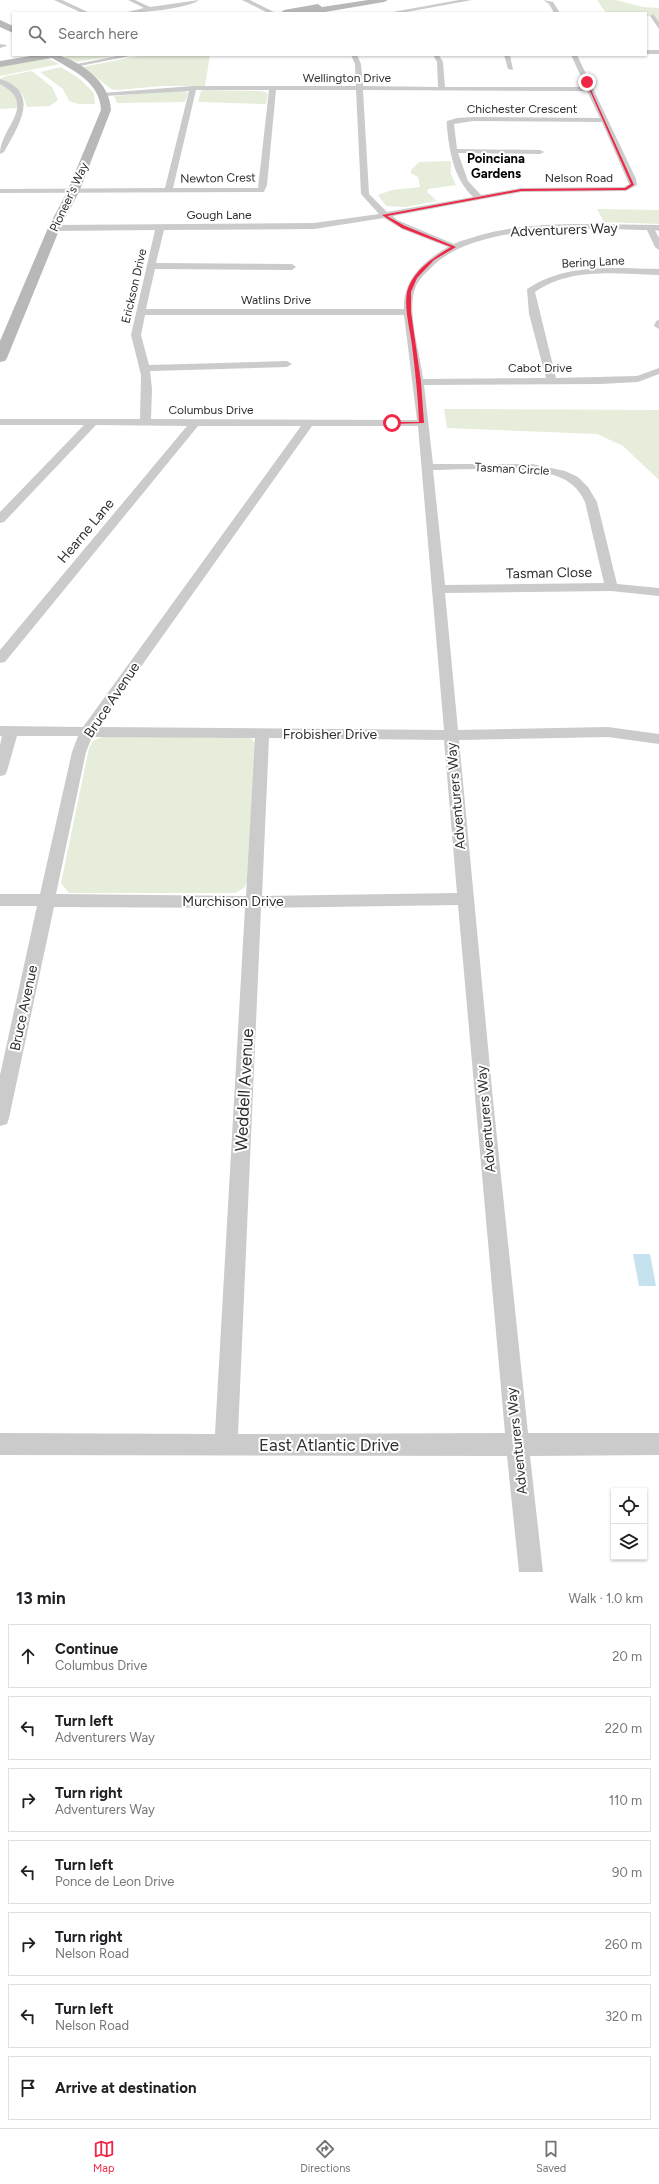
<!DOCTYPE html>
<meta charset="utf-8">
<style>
body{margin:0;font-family:Figtree,sans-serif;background:#f6f6f6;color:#202124}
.controls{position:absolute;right:12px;bottom:12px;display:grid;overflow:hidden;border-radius:0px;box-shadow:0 1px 3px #0004}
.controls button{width:36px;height:36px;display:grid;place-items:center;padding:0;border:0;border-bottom:1px solid #e0e0e0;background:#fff;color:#202124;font:20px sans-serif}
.stop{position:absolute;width:12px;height:12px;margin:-9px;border:3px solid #ef2747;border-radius:50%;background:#fff}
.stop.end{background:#ef2747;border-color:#fff;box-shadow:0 1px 4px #0008}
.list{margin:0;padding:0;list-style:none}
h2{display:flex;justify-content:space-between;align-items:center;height:52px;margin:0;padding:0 16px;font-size:17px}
h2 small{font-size:13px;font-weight:400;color:#757577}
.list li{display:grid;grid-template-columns:26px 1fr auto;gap:12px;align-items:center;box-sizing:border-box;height:64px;margin:0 8px 8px;padding:0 8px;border:1px solid #e0e0e0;border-radius:0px}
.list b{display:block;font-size:15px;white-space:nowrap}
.list p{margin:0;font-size:13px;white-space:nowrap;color:#757577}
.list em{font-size:13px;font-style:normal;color:#757577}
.icon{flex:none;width:22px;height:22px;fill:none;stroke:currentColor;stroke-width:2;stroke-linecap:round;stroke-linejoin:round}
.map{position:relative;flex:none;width:659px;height:1572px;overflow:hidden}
.search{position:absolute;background:#fff;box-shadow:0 1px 3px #0004;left:12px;right:12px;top:12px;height:44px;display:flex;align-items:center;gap:10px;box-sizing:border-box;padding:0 14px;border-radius:0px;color:#757577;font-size:15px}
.sheet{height:556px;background:#fff}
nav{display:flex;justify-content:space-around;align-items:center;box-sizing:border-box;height:56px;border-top:1px solid #e0e0e0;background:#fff;font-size:11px;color:#757577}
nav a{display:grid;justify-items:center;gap:2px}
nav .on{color:#ef2747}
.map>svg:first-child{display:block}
.green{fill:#e6eddb}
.water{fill:#c6e2ee}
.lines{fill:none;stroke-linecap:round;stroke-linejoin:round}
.street{fill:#cbcbcb;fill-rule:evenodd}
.secondary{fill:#b8b8b8;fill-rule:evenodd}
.route{fill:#ef2747}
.labels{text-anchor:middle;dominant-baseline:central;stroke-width:4;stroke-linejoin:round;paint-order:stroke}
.far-street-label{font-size:12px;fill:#2e2e2e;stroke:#fff}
.far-neighbourhood-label{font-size:13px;font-weight:bold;fill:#000;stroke:#fff}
.street-label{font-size:14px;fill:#2e2e2e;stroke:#fff}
.near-street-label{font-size:17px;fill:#2e2e2e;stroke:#fff}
</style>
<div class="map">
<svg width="659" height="1572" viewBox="0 0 659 1572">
<rect width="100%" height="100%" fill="#fff"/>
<!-- green -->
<path class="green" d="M597,0H616L643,7L659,8V23L650,16H646V13H606Z
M68,55H119L77,62L64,58Z
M143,55H210L205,86H162L117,90L111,89L83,67Z
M48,59L60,64L0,76V65Z
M61,67L80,79L94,93L95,104H79L69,101L63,89L40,72Z
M32,71L52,87L58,100L50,106L27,107L22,93L0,79L6,76Z
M0,82L7,85L19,101L17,108L0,109Z
M183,90L188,93L185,102L117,103L114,96Z
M204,90L260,91L268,93L266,104L198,102L201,91Z
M451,161V174L456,185L428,189L427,192L437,201L405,207L386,206L378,195L392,190L420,187L418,177L411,173V170L419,162Z
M597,209L659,210V224L604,222Z
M444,409L659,410V480L623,446L597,434L447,428Z
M102,737H249L257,744L247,882L244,888L235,893H69L61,883L89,748L93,741Z"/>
<!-- water -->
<path class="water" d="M633,1254H650L656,1286H639Z"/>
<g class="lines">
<!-- street -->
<path class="street" d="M54,0H62L90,13H82Z
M128,0H135L150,7L199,0C187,9 139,13 123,13L144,8Z
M242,0H250L276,13H268Z
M459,0H472L401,13H387Z
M543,0L553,2L560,13H554L549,4Z
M653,14L659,22V29L650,16Z
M0,44L6,45L7,46L0,48Z
M646,50H659V54H646Z
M121,55H135L70,68L67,66Z
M351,55H357L361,64L363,86L438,87L437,62L433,55H439L443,62L445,87H586L571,55H577L636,179L637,185L626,191L521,192L393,216L397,220L454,244C461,240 470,239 477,236C536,219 599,225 659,225V231L655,230L659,238V250L655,247L647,230C585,229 473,221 429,270C422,276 416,283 414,292C408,317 420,353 423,379L546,378L529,314L527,289C566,263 614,268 659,269V275C617,274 571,267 535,292L556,378L637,376L659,368V374L638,382L600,384L424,385L433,464H532L565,471L578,477L588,487L597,502L617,584L659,588V596L611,591L445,593L458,730L608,727L659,734V744L608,737L459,740L493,1100L528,1433H659V1455L530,1456L543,1572H519L507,1456L0,1455V1433L215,1434L245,908L54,907L9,1118L7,1124L0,1126V1075L37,906H0V894H40L72,752L78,736H17L7,771L5,775L0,776V745L2,736H0V726L83,727L301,426H198L5,662L0,663V650L187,426L96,425L4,522L0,523V512L84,425H0V419H140L141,375L131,335L155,230L54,231L50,228L54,225L314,223L379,214L361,194L356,90H276L267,185L264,192L0,193V189L165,188L189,91L104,96L101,94L102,93L193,86H356L355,64ZM196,90H269L258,188H173ZM363,90L587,91L600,118L473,117L457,118L447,121C446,126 448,132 448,137C451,159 456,180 473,197L387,212L369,194ZM473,121L602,122L629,184L624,187L521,188L481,195L468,181L458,153L540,154L544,152L540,150L457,149L454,124ZM384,218L402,229L448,247C423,261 403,280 404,309H146L155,269L292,270L296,267L292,264L156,263L164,230L314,229ZM145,315H404L417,420L151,419L152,389L150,371L287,367L292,364L287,361L149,365L141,335ZM312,426H418L444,730L98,727ZM433,470C467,470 544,463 570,483C577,488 581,494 585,502L604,583L445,585ZM92,737L255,738L246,896L56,894L86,752ZM269,738L444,740L457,893L262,896ZM458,905L505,1433L238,1434L261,908Z
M504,55H510L513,70L508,69Z
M0,79C42,92 18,127 4,152L0,154C0,127 39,105 0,84Z
M659,320V329L654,326L656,321Z"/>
<!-- secondary -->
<path class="secondary" d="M368,0H388L384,2L319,13H280L284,10L318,4L322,7Z
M0,20L13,26V33L0,27Z
M37,55C44,55 55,53 61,56C85,64 110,84 111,110L79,192L60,228L7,358L5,361L0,362V341L48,228L67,192L101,110C100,82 74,71 52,58L0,67V61Z"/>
</g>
<!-- route -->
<path class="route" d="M587,81L634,185L626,190L521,191L387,216L405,226L456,247L434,260L417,278L411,292V312L421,382L424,423L390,424L392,422H419C418,396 415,370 412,345C410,329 404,309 407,292C412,271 434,257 451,247L402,228L382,215L521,189L625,188L631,184L586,82Z"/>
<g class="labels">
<!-- far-street labels -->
<g class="far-street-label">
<text x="347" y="78">Wellington Drive</text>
<text x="522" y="109">Chichester Crescent</text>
<text transform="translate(218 178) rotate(-1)">Newton Crest</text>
<text x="579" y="178">Nelson Road</text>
<text transform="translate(69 197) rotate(-65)">Pioneer's Way</text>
<text x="219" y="215">Gough Lane</text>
<text transform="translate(593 262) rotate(-3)">Bering Lane</text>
<text transform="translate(134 286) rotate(-77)">Erickson Drive</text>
<text x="276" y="300">Watlins Drive</text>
<text x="540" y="368">Cabot Drive</text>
<text x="211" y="410">Columbus Drive</text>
<text transform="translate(512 469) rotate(3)">Tasman Circle</text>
</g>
<!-- far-neighbourhood labels -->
<g class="far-neighbourhood-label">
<text x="496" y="158">Poinciana<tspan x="496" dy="15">Gardens</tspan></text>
</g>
<!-- street labels -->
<g class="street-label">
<text transform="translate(564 230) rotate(-2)">Adventurers Way</text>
<text transform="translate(86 531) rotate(-50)">Hearne Lane</text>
<text transform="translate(549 573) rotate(-1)">Tasman Close</text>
<text transform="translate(112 700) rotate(-56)">Bruce Avenue</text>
<text x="330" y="734">Frobisher Drive</text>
<text transform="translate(456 796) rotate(-95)">Adventurers Way</text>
<text x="233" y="901">Murchison Drive</text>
<text transform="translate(24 1008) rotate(-78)">Bruce Avenue</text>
<text transform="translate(486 1119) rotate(-95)">Adventurers Way</text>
<text transform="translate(517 1441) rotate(-96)">Adventurers Way</text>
</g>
<!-- near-street labels -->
<g class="near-street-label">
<text transform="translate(244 1090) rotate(-87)">Weddell Avenue</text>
<text x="329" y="1445">East Atlantic Drive</text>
</g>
</g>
</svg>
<div class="controls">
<button><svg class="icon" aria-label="locate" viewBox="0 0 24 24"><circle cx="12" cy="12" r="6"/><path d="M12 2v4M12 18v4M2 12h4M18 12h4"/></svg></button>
<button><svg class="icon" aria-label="layers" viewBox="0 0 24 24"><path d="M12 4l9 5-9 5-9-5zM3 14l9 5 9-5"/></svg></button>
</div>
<div class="stop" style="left:392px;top:423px"></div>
<div class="stop end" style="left:587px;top:82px"></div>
<div class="search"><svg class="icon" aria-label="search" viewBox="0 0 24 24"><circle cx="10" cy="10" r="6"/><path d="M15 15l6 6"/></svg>Search here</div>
</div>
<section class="sheet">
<h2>13 min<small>Walk · 1.0 km</small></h2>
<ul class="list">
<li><svg class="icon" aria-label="ahead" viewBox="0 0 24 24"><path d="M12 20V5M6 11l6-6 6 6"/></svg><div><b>Continue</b><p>Columbus Drive</p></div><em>20 m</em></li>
<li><svg class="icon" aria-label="left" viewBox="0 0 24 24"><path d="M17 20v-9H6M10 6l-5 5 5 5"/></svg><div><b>Turn left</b><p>Adventurers Way</p></div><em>220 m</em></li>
<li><svg class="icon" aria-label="right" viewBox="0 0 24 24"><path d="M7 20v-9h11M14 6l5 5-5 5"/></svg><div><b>Turn right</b><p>Adventurers Way</p></div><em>110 m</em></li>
<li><svg class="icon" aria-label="left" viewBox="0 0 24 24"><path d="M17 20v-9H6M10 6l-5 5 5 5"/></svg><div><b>Turn left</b><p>Ponce de Leon Drive</p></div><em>90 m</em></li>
<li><svg class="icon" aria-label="right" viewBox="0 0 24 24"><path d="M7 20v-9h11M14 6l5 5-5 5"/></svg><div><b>Turn right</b><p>Nelson Road</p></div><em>260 m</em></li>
<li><svg class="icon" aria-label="left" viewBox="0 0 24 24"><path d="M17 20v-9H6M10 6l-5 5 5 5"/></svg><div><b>Turn left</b><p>Nelson Road</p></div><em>320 m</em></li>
<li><svg class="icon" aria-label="arrive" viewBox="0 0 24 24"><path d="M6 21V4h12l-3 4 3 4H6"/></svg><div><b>Arrive at destination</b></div></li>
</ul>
</section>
<nav>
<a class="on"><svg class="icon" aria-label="map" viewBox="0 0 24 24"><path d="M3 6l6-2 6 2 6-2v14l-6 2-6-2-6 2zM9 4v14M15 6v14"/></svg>Map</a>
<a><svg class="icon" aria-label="directions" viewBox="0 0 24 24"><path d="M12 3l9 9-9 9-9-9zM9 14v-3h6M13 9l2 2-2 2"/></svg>Directions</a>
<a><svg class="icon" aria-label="saved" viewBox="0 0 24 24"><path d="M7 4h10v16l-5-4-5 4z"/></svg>Saved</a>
</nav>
